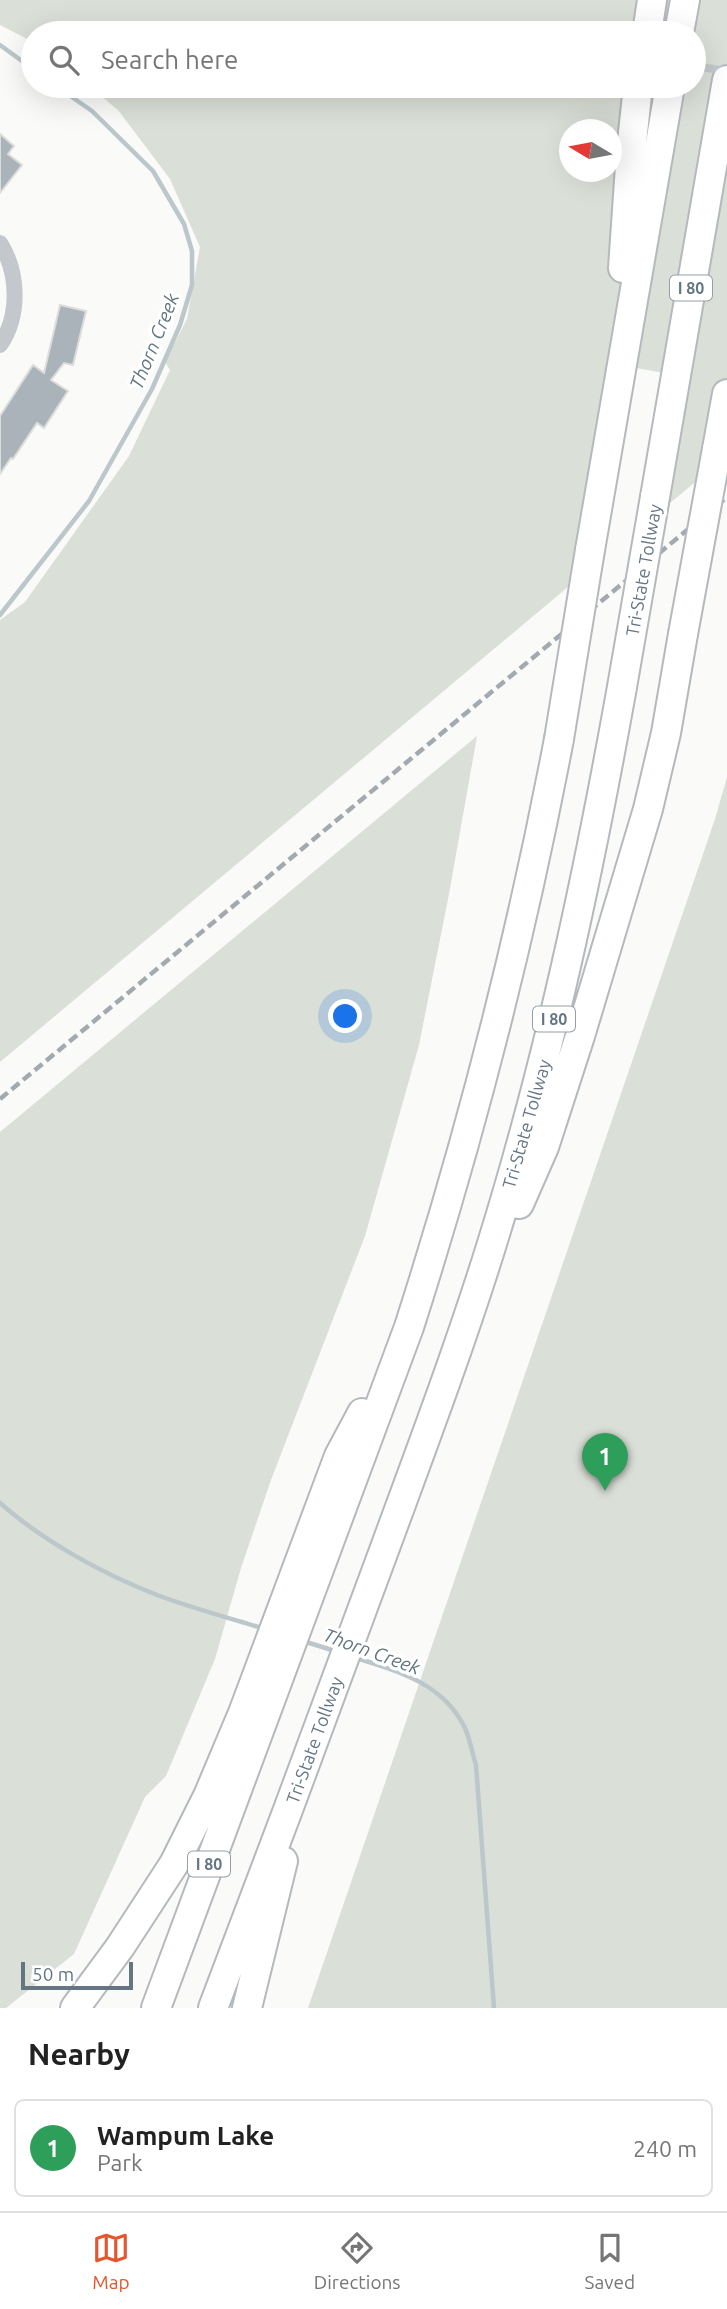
<!DOCTYPE html>
<style>
body{margin:0;font-family:Ubuntu,sans-serif;background:#f2f2f2;color:#222}
.compass{position:absolute;left:559px;top:119px;width:63px;height:63px;border-radius:50%;background:#fff;box-shadow:0 7px 28px #0002;rotate:280deg}
.scale{position:absolute;left:21px;bottom:18px;width:112px;box-sizing:border-box;padding-left:7px;border:4px solid #657683;border-top:0;font-size:19px;line-height:24px;white-space:nowrap;color:#657683;-webkit-text-stroke:5px #fff;paint-order:stroke}
.you{position:absolute;left:346px;top:1017px;width:24px;height:24px;margin:-18px;border:5px solid #fff;border-radius:50%;background:#1a73e8;box-shadow:0 0 0 10px #1a73e833}
.badge{display:grid;place-items:center;width:46px;height:46px;border-radius:50%;background:#e4572e;color:#fff;font-size:23px;font-weight:700}
.pin{position:absolute;translate:-50% -58px;filter:drop-shadow(0 2px 4px #0008)}
.pin::after{content:'';position:absolute;top:37px;width:24px;height:21px;background:inherit;clip-path:polygon(0 0,100% 0,50% 100%)}
.list{margin:0;padding:0;list-style:none}
h2{display:flex;justify-content:space-between;align-items:center;height:91px;margin:0;padding:0 28px;font-size:30px}
h2 small{font-size:23px;font-weight:400;color:#767676}
.list li{display:grid;grid-template-columns:46px 1fr auto;gap:21px;align-items:center;box-sizing:border-box;height:98px;margin:0 14px 14px;padding:0 14px;border:2px solid #e0e0e0;border-radius:10px}
.list b{display:block;font-size:26px;white-space:nowrap}
.list p{margin:0;font-size:23px;white-space:nowrap;color:#767676}
.list em{font-size:23px;font-style:normal;color:#767676}
.icon{flex:none;width:38px;height:38px;fill:none;stroke:currentColor;stroke-width:2;stroke-linecap:round;stroke-linejoin:round}
.map{position:relative;flex:none;width:727px;height:2008px;overflow:hidden}
.search{position:absolute;background:#fff;box-shadow:0 7px 28px #0002;left:21px;right:21px;top:21px;height:77px;display:flex;align-items:center;gap:18px;box-sizing:border-box;padding:0 24px;border-radius:38px;color:#767676;font-size:26px}
.sheet{height:203px;background:#fff}
nav{display:flex;justify-content:space-around;align-items:center;box-sizing:border-box;height:98px;border-top:2px solid #e0e0e0;background:#fff;font-size:19px;color:#767676}
nav a{display:grid;justify-items:center;gap:4px}
nav .on{color:#e4572e}
.map>svg:first-child{display:block}
.green{fill:#dadfd7;fill-rule:evenodd}
.lines{fill:none;stroke-linecap:round;stroke-linejoin:round}
.stream{stroke:#bbc7cb;stroke-width:4.5}
.building{fill:#aab3b9;stroke:#dcdcda;stroke-width:2}
.highway-casing{stroke:#b4b9bd;stroke-width:32}
.lane{stroke:#c3c8cc;stroke-width:8}
.street{stroke:#c3c8cc;stroke-width:16}
.highway{stroke:#fff;stroke-width:28}
.rail{stroke:#a2aab0;stroke-width:4.5;stroke-dasharray:10 5;stroke-linecap:butt}
.highway-bridge-casing{stroke:#b4b9bd;stroke-width:32;stroke-linecap:butt}
.highway-bridge{stroke:#fff;stroke-width:28}
.labels{text-anchor:middle;dominant-baseline:central;stroke-width:7;stroke-linejoin:round;paint-order:stroke}
.shield{fill:#fff;stroke:#939fa8;stroke-width:2}
.shield-label{font-size:16px;font-weight:bold;fill:#657683}
.street-label{font-size:18px;fill:#657683;stroke:#fff}
.water-label{font-size:19px;font-style:italic;fill:#60757c;stroke:#fff}
</style>
<div class="map">
<svg width="727" height="2008" viewBox="0 0 727 2008">
<rect width="100%" height="100%" fill="#fafaf8"/>
<!-- green -->
<path class="green" d="M0,0H727V456L665,507L686,377L609,363L568,587L0,1062V620L25,602L129,456L170,370L165,362L187,319L200,247L170,179L118,110L89,86H694V33H33V42L0,25ZM570,130H612V172H570Z
M477,736L449,894L419,1045L365,1236L271,1480L241,1568L215,1659L166,1776L145,1797L74,1954L6,2008H0V1132Z
M727,777V2008H308L715,819Z"/>
<g class="lines">
<!-- stream -->
<path class="stream" d="M0,45L33,69
M0,615L89,501L152,389L180,325L192,285V251L184,224L153,171L92,111L56,86
M0,1503C43,1541 103,1574 157,1595C192,1608 229,1618 265,1629
M303,1641L335,1651
M353,1657C398,1671 443,1683 465,1728C470,1739 472,1753 476,1765L494,2008"/>
</g>
<!-- building -->
<path class="building" d="M0,134L14,146L8,154L22,165L0,193Z
M60,305L86,311L73,365L64,363L51,380L68,391L44,428L37,423L13,459L11,458L0,474V416L33,365L44,373Z"/>
<g class="lines">
<defs>
<path id="highway" d="M647,33L652,0
M679,33L685,0
M623,268L631,151L638,86
M717,449L727,394
M655,497L727,80
M590,550L670,86
M519,1204L544,1147L580,1036L648,809L666,733L683,634
M75,2008L120,1947L174,1864L208,1796L243,1713L339,1456L362,1413
M156,2008L409,1327C471,1134 521,939 559,739
M213,2008C272,1854 329,1700 386,1545C422,1447 459,1349 490,1250C548,1065 588,877 622,687
M247,2008L283,1861"/>
</defs>
<!-- highway casing -->
<use href="#highway" class="highway-casing"/>
<!-- lane -->
<path class="lane" d="M694,66L727,71"/>
<!-- street -->
<path class="street" d="M0,243C19,273 20,316 0,345"/>
<!-- highway -->
<use href="#highway" class="highway"/>
<!-- rail -->
<path class="rail" d="M0,1099L727,497"/>
<defs>
<path id="highway-bridge" d="M683,634L717,449
M622,687L655,497
M559,739L590,550"/>
</defs>
<!-- highway-bridge casing -->
<use href="#highway-bridge" class="highway-bridge-casing"/>
<!-- highway-bridge -->
<use href="#highway-bridge" class="highway-bridge"/>
</g>
<g class="labels">
<!-- shield labels -->
<g class="shield">
<rect x="670" y="275.5" width="42" height="25" rx="5"/>
<rect x="533" y="1006.5" width="42" height="25" rx="5"/>
<rect x="188" y="1851.5" width="42" height="25" rx="5"/>
</g>
<g class="shield-label">
<text x="691" y="288">I 80</text>
<text x="554" y="1019">I 80</text>
<text x="209" y="1864">I 80</text>
</g>
<!-- street labels -->
<g class="street-label">
<text transform="translate(643 570) rotate(-80)">Tri-State Tollway</text>
<text transform="translate(526 1124) rotate(-74)">Tri-State Tollway</text>
<text transform="translate(314 1740) rotate(-70)">Tri-State Tollway</text>
</g>
<!-- water labels -->
<g class="water-label">
<text transform="translate(154 341) rotate(-68)">Thorn Creek</text>
<text transform="translate(372 1651) rotate(20)">Thorn Creek</text>
</g>
</g>
</svg>
<svg class="compass" viewBox="-18 -18 36 36"><path d="M0-13l5 13h-10z" fill="#e53935"/><path d="M0 13l5-13h-10z" fill="#767676"/></svg>
<div class="scale">50 m</div>
<div class="you"></div>
<div class="pin badge" style="left:605px;top:1491px;background:#2e9e5b">1</div>
<div class="search"><svg class="icon" aria-label="search" viewBox="0 0 24 24"><circle cx="10" cy="10" r="6"/><path d="M15 15l6 6"/></svg>Search here</div>
</div>
<section class="sheet">
<h2>Nearby<small></small></h2>
<ul class="list">
<li><span class="badge" style="background:#2e9e5b">1</span><div><b>Wampum Lake</b><p>Park</p></div><em>240 m</em></li>
</ul>
</section>
<nav>
<a class="on"><svg class="icon" aria-label="map" viewBox="0 0 24 24"><path d="M3 6l6-2 6 2 6-2v14l-6 2-6-2-6 2zM9 4v14M15 6v14"/></svg>Map</a>
<a><svg class="icon" aria-label="directions" viewBox="0 0 24 24"><path d="M12 3l9 9-9 9-9-9zM9 14v-3h6M13 9l2 2-2 2"/></svg>Directions</a>
<a><svg class="icon" aria-label="saved" viewBox="0 0 24 24"><path d="M7 4h10v16l-5-4-5 4z"/></svg>Saved</a>
</nav>
